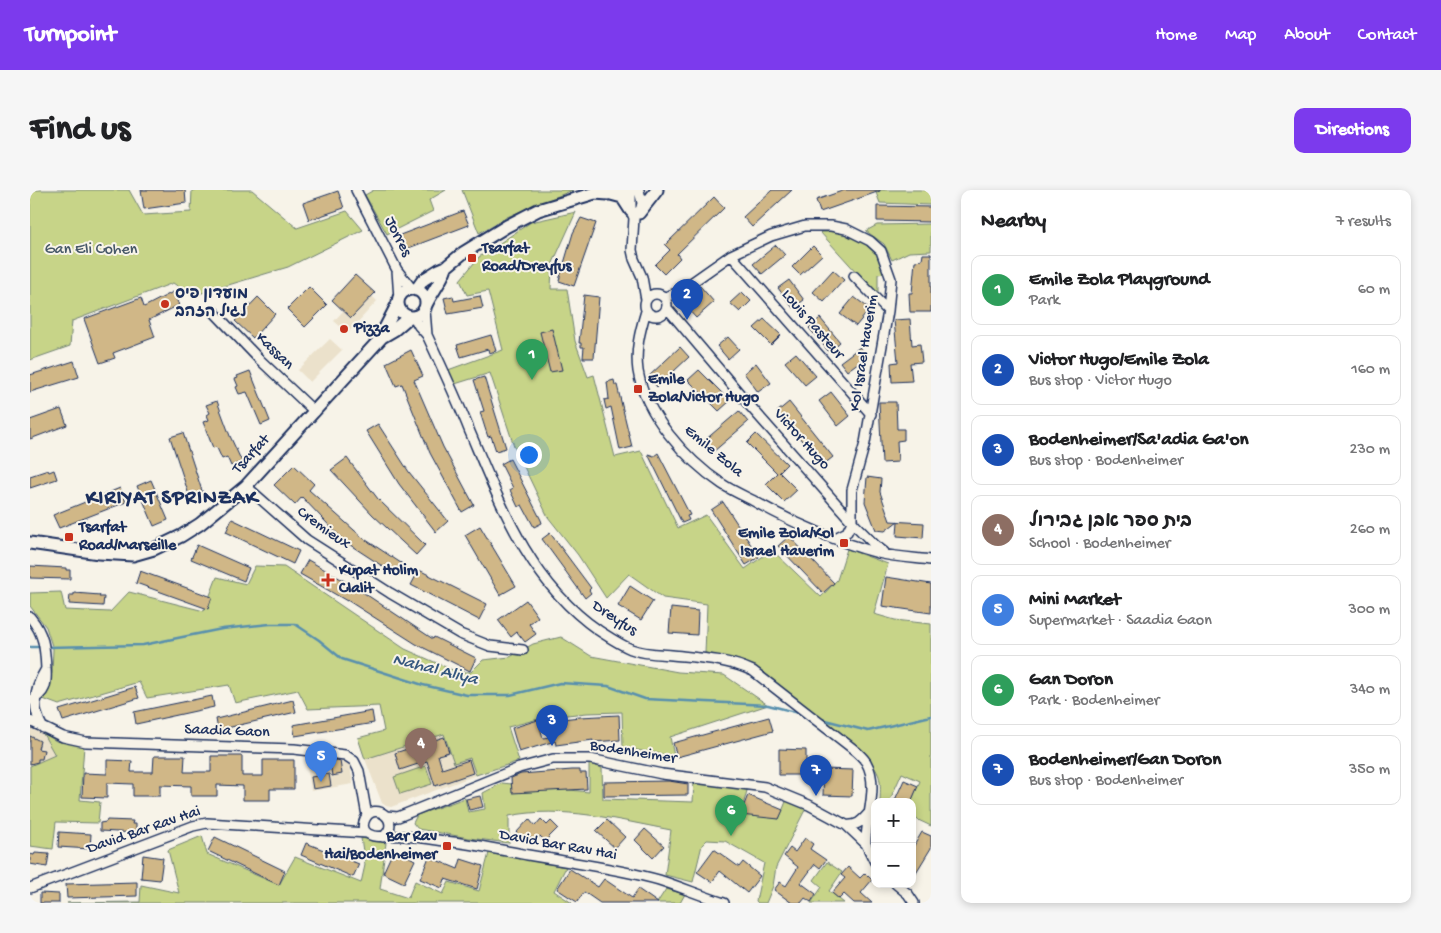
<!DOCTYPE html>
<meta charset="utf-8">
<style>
body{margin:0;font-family:"Gochi Hand","Playpen Sans Hebrew",sans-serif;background:#f6f6f6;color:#202124}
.controls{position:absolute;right:15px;bottom:15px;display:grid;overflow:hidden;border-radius:10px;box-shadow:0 2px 8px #0003}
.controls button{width:45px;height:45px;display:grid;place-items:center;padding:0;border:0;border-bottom:1px solid #e0e0e0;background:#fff;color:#202124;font:25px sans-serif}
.you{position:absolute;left:498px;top:264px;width:18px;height:18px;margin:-12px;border:4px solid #fff;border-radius:50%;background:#1a73e8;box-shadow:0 0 0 8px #1a73e833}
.badge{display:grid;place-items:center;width:32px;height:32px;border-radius:50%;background:#7c3aed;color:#fff;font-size:16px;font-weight:700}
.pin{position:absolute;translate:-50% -41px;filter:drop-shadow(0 1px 2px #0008)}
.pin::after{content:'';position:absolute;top:26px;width:18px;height:15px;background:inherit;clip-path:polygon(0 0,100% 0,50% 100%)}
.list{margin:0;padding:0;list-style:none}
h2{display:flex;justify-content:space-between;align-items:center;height:65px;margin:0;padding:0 20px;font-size:21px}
h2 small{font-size:16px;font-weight:400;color:#757577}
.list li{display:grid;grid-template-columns:32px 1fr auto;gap:15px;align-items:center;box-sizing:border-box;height:70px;margin:0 10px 10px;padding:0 10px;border:1px solid #e0e0e0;border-radius:10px}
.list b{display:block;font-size:19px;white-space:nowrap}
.list p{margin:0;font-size:16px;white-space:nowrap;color:#757577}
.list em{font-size:16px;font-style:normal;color:#757577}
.map{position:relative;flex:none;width:901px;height:713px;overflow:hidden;border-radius:10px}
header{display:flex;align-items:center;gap:30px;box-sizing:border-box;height:70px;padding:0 25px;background:#7c3aed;color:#fff}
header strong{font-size:24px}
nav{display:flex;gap:28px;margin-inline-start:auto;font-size:18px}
.intro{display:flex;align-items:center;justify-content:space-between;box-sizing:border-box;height:120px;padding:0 30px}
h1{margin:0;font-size:35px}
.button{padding:12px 22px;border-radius:10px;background:#7c3aed;color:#fff;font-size:18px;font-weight:700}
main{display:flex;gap:30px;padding:0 30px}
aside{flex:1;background:#fff;border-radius:10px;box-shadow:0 2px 8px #0003}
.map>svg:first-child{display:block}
.built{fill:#ebe1cb}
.green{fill:#c7d488;stroke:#718273}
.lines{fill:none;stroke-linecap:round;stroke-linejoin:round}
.stream{stroke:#5990ae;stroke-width:2.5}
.building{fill:#d0b787;stroke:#1b2f5e}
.street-casing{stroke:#1b2f5e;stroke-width:12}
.secondary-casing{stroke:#1b2f5e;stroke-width:15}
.street{stroke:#f7f3e8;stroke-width:9}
.secondary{stroke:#f7f3e8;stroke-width:11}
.poi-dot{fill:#c8321e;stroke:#f7f3e8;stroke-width:2}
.labels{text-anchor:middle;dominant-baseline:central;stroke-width:4;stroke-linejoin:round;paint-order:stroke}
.street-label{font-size:16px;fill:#1b2f5e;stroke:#f7f3e8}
.poi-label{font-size:16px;font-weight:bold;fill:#1b2f5e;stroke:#f7f3e8;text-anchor:start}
.park-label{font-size:16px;fill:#465868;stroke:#f7f3e8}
.water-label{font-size:18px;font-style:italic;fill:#35577f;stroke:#f7f3e8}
.district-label{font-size:21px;font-weight:bold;letter-spacing:1px;fill:#1b2f5e;stroke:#f7f3e8}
</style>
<header>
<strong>Turnpoint</strong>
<nav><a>Home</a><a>Map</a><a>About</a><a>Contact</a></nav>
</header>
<div class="intro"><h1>Find us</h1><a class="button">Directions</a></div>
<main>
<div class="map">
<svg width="901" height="713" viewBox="0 0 901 713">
<rect width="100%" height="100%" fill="#f7f3e8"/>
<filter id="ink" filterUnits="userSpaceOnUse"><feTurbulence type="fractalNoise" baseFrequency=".02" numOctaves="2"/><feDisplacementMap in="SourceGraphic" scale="10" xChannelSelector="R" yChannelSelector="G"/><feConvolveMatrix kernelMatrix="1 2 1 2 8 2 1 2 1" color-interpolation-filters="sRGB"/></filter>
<g filter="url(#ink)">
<!-- built -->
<path class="built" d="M334,98L347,111L318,143L304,131Z
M300,149L312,160L280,192L268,180Z
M0,535L12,542L25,565L0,576Z
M414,543L424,572L440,568L446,585L361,617L356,616L352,613L335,569Z
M319,568L323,594L281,601L277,576Z"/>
<!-- green -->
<path class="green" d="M0,0H99L113,25L161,22L162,0H222L267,38L317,21L333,40L258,77L162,106L143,93L42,131L40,156L0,170Z
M344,0H416L399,10L403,21L357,44L335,5Z
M432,0H543L477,27L449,43Z
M845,0H901V15L850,13Z
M546,22L522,75L521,99H537L545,151L558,187L564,185L585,267L611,261L648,338L676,325L715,379L742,360L791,407L807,390L817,359L858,374L844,424L865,430L901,434V636L882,627V612H881L890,591L872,583L859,612H850C851,586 851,585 835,565L731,480L709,470L675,463L677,414L633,408L599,384L576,408L548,365L518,327L484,256L460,183L425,194L418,180L473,160L458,101L437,105L430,90L449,67L501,32Z
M901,34V61L879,62L862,70L854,54L836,41L847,35Z
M799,38L825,44L846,61L855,83L848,84V106L790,42H798Z
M225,376L254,377L375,459L427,482H441L453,470L480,467L503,454L531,447L561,466L648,482L694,485L738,515L640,547L644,566L593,558L592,522L557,523L516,527L478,537L489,571L446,585L440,568L424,573L414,544L335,569L328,548L354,541L349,516L278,519L268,500L205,513L199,495L117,508L109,492L29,515L13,509L22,483L23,459L16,437L0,416V403L31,402L35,420L80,422L99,402L174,421L187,387L216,394Z
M12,542L26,551L54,556L50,610L70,612L68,633L26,632L23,659L0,656V576L25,565Z
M559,574L572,578L573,609L663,612L664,590L718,597L712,619L749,629L757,609L776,618L746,677L743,696L736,713H728L726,711L734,673L695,651L677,650L672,655L663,692L635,685L641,640C588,630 532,615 479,626V653L439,648L388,639L383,633L387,625L435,608L438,622L455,619L453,603L472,593L559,602Z
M396,576L402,594L370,604L364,587Z
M172,646L177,664L249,695L265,667L331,693L335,675L331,648L356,653L350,699L378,708L385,691L413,704L419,692L449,701L459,663L536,677L524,701L542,713H37L110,712L111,695L149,703L138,660Z
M797,672L812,682L799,701L814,713H781L792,697L784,690Z
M636,699L655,704L650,713H627Z"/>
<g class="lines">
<!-- stream -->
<path class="stream" d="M0,457H11
M17,457L113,455L192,439L240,434H265L289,450L312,469L393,495L437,505H480L530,493L578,496L615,509L738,515L773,524
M791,529L838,541L901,526"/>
</g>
<!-- building -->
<path class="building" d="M111,0H155L156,13L114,19Z
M742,0H762L722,37L713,27Z
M815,0H850V1L790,22L786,10Z
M308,1L314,18L279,30L273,13Z
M684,7L694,18L647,64L650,68L634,84L625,75L640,60L635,55Z
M847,16L901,17V32L847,31Z
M433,21L439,35L376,59L370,45Z
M551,28L566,33L544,96L529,91L530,87L543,43Z
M746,55L755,65L732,84L723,74Z
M783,56L792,65L770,85L762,77Z
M893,64H901V122H880L879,103H882L885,71L892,70Z
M803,80L814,90L794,112L783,102Z
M325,85L345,103L321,128L302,110Z
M759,90L774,110L763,118L748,98Z
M670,96L684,112L666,128L656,117L664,111L659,106Z
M279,97L297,115L275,137L257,119Z
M143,102L149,115L119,130L125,147L83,163L85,168L70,173L54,129L111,108L114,117Z
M712,102L721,111L710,122L700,113Z
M554,105L569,107L564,168H553L554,157H551V153H549Z
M423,106L424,111L450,106L453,118L418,124L414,108Z
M228,107L245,124L223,148L205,131Z
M824,107L840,119L826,136L810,124Z
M790,128L810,152L799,162L779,138Z
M734,129L751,145L741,155L724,138Z
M880,129L882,155L890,154L892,172L880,173L882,191L862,192L861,173L868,172L864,130Z
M522,139L532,180L520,182L510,142Z
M461,145L466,161L459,163L458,159L431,167L427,155Z
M698,147L709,159L698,169L687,156Z
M650,157L659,167L627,197L618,187Z
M830,157L837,166L817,181L810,172Z
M381,160L393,186L384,190L413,257L444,315L432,322L400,263L372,194L366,196L356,173Z
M766,163L786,186L775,195L755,172Z
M44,171L49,187L0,202V185Z
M726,173L741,193L728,202L714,183Z
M669,180L700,211L689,221L658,190Z
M220,181L240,231L231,235L217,202L209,204L206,197L208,196L205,189L208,188L207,186Z
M454,187L476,258L466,261L461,246L458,247L455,238L450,222L454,221L444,190Z
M584,190L585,195H587L602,257L590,260L581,217L576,219L574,210L579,209L577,192Z
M801,202L820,226L808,236L789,211Z
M187,211L200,246L212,272L201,276L197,267L192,269L187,258L186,257L183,258L173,232L179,230L177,225L180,223L176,215Z
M759,212L803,267L793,275L747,222Z
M849,212H866L867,239H874V250L867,251L868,272L852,273Z
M31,219L37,235L0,249V230Z
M709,221L718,232L683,262L674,251Z
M348,234L379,282L418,331L406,342L369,294L336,241Z
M153,243L174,307L161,311L140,247Z
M726,244L757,274L749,282L767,300L754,312L736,294L747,283L717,253Z
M628,263L660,325L657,326L659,330L652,333L618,264L624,266Z
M317,268L348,309L395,355L386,365L343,325L301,280Z
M480,269L511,330L512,333L504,337L492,315L488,317L480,300L483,298L471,274Z
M264,275L284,294L279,300L333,348L374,375L366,385L314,351L272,307L265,315L244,295Z
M18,280L19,282L24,280L27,289L0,298V286Z
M837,287L851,289L850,302L860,331L894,333L893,348L867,346L868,331L855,341L846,340L835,312Z
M121,290L138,330L124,336L107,296Z
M90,298L96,312L29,338L23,325Z
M693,312L729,367L716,375L681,320Z
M202,329L269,361L263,374L196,342Z
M450,336L486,396L470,405L435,345Z
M520,343L561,398L559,400L561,403L555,408L512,349Z
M759,346L804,393L793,403L748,356Z
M167,355L219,378L214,391L161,369Z
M278,370L325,397L403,449L404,447L446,468L440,481L386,454L317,410V411L270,384Z
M0,376L36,378V380H40V389L0,388Z
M389,380L457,414L449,430L381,395Z
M110,381L182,407L178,419L106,393Z
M856,387L901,394V423L852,416Z
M600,396L623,411L611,430L588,416Z
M44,403L70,405L69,407H74L73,416L39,414L40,405H44Z
M496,410L508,427L499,434L506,444L495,452L487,442L481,447L468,430Z
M641,418L668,421L667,445L639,443Z
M105,497L109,508L33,531L29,520Z
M182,506L184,517L106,534L104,522Z
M263,510L266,522L188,540L186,529Z
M342,521L344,533L265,546L263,535Z
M589,525L590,550L563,552V550L526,555L525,551L489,562L482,538L508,530L513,548L525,546L523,530L550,527Z
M739,527L743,541L647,567L643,553Z
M0,546L10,551L8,559L14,560L12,569H8V572L0,574Z
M414,547L419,562L408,565L412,579L439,570L443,583L405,596L397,571L370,580L365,563Z
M749,559L776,560V585H749Z
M124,566H155L154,582H181V566H212V586H233V570H264V599H240V610H213V596L187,595V606H161V596L130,595V606H103V594L77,593V608L52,607L53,583L77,584V570L102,571L101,582H123Z
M307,570L310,571L312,584L302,586L300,572Z
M794,579L823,580L822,606L793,605Z
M542,580H550V583H556L557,599L482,603L481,588L491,584Z
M299,584L301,596L283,599L281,587Z
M874,590L888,596L881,612H864Z
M639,591L658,594V605L574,606V592Z
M718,605L753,620L749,629L710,625Z
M450,606L453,617L439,620L436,609Z
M499,629L505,636L511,629L517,635L521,631L528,638L515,651L510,646L505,652L499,646L494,651L486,643Z
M77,630L103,631L102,634H106V643L70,641V633L76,632Z
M577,630L595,647L585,658L566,641Z
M615,639L634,656L623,668L605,650Z
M29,642L61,644L60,659L28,657Z
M892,642L901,646V658L882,689V659Z
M185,647L255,681L249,695L178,661Z
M775,648L783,654L780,659L796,670L790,678L785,674L771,693L786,704L781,712L775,708L771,713H762L744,700L750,692L756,696L765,682L768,677L754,666L760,658L765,662Z
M276,653L329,674L323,687L271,665Z
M364,659L385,670L374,693L353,683Z
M684,659L709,677L713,672L730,686L717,703L690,681L682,692L667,682Z
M5,663L19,664L17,677L0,674V664L4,665Z
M113,665L133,668L130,690L111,688Z
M399,667L428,679L431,669L453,676L447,699L415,689L412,698L390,689Z
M818,677L830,688L835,683L842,690L831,703L842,713H824L814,704L809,709L802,703L815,688L811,685Z
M540,679L568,697L574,689L602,708L608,699L628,713H570L554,702L547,712L527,699Z
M107,692V706L37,708L36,694Z
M10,703L29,704V713H10Z"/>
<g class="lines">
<defs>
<path id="street" d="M326,0L367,80L382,99
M601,0V21L604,28L602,60L604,69L612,87L616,110
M609,0L612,13L610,22
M701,65L841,224
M367,80L369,109
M824,86L858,121
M615 115a11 11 0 1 1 22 0a11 11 0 1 1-22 0Z
M635,107L647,103L701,65L741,46L775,36H801L816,39L840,51L851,61L861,89L858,121L835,253L822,300V332L817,342L805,348
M637,118L720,216L826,336L845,355L854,362
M395,120L397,145C412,177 427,209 440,242C471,315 500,393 568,440C579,447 589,454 601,459C614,464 628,464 642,465C671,468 697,469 723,481L822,558C827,562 832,566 836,572C850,596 835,628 836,654
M616,121C610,141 605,160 608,181C615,224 656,270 692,294C701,300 712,305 722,310C761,332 805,351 848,363C865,367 884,368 901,370
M184,122L229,169L285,222
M384,127L389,136L397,145
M216,296L277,350L360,403L430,444L460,456L493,460
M0,427C14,444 15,457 16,479C17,493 16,505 0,510
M0,531L33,547L56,552L264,559L315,565L324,571L329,581L337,626
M13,538C1,518 4,498 16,479
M356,626L368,627L489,578L523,569H560L632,584L735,597L779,615L816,635L836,654L845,672
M816,635C827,636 831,632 838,624
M353,647C373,631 344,610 335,629C328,644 344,648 355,646C371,644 399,649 415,651C443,654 471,660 498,665C542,673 587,678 629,690C651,697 672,706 694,713
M866,694L878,704L884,713
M0,698L163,636L177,633L337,643"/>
<path id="secondary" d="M581,4L592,7L601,21
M609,23L627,0
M368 113a14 14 0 1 1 28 0a14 14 0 1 1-28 0Z
M386,100L393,90L409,80L416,77L433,63L477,36L508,20L565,3L578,4L595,0
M396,115C402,102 412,91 416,77
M352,147L354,140L368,113
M0,353L69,363L103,365L124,359L151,346L170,334L216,296L352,147L364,140L379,127"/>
</defs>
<!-- street casing -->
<use href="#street" class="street-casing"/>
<!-- secondary casing -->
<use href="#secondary" class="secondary-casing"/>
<!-- street -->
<use href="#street" class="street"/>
<!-- secondary -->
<use href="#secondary" class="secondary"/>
</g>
</g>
<!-- markers -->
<g class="poi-dot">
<rect x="437" y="63" width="10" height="10" rx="2.5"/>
<circle cx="135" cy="114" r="5"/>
<circle cx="314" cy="139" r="5"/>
<rect x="603" y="194" width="10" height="10" rx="2.5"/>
<rect x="34" y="342" width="10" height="10" rx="2.5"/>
<rect x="809" y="348" width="10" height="10" rx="2.5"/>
<path d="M295.5 382.5h5v5h5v5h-5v5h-5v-5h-5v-5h5z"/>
<rect x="412" y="651" width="10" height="10" rx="2.5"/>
</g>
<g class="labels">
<!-- street labels -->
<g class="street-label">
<text transform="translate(367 47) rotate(63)">Jorres</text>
<text transform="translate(782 135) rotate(49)">Louis Pasteur</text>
<text transform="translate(244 162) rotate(44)">Kassan</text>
<text transform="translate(835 163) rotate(-81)">Kol Israel Haverim</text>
<text transform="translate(771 250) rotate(48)">Victor Hugo</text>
<text transform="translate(683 262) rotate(40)">Emile Zola</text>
<text transform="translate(222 265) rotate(-47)">Tsarfat</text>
<text transform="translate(293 339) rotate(36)">Cremieux</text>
<text transform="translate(584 429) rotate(33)">Dreyfus</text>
<text transform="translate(197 542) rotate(2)">Saadia Gaon</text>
<text transform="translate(603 563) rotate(9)">Bodenheimer</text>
<text transform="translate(114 641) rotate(-19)">David Bar Rav Hai</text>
<text transform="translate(528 656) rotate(10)">David Bar Rav Hai</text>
</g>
<!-- poi labels -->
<g class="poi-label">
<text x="452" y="59">Tsarfat<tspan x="452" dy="18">Road/Dreyfus</tspan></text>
<text x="145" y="105">מועדון פיס<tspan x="145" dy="18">לגיל הזהב</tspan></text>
<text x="324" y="139">Pizza</text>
<text x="618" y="190">Emile<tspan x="618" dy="18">Zola/Victor Hugo</tspan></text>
<text x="49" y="338">Tsarfat<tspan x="49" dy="18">Road/Marseille</tspan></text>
<text x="804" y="344" text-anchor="end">Emile Zola/Kol<tspan x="804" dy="18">Israel Haverim</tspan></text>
<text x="309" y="381">Kupat Holim<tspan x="309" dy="18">Clalit</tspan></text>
<text x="407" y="647" text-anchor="end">Bar Rav<tspan x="407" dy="18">Hai/Bodenheimer</tspan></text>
</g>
<!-- park labels -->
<g class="park-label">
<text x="61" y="60">Gan Eli Cohen</text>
</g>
<!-- water labels -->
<g class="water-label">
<text transform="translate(405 480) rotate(14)">Nahal Aliya</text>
</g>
<!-- district labels -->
<g class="district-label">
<text x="142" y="309">KIRIYAT SPRINZAK</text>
</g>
</g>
</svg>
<div class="controls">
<button>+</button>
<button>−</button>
</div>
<div class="you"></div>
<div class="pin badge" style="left:502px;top:190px;background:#2e9e5b">1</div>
<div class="pin badge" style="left:657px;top:130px;background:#1a4fb4">2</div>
<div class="pin badge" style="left:522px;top:556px;background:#1a4fb4">3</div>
<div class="pin badge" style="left:391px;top:579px;background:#8d6e63">4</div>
<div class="pin badge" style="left:291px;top:592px;background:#3f7fe0">5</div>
<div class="pin badge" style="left:701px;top:646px;background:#2e9e5b">6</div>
<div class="pin badge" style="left:786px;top:606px;background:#1a4fb4">7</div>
</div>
<aside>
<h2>Nearby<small>7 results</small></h2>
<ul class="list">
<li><span class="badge" style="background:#2e9e5b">1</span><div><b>Emile Zola Playground</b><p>Park</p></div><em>60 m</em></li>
<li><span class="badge" style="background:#1a4fb4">2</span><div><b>Victor Hugo/Emile Zola</b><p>Bus stop · Victor Hugo</p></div><em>160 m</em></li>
<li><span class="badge" style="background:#1a4fb4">3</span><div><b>Bodenheimer/Sa'adia Ga'on</b><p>Bus stop · Bodenheimer</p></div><em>230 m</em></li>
<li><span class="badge" style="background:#8d6e63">4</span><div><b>בית ספר אבן גבירול</b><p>School · Bodenheimer</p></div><em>260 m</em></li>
<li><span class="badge" style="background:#3f7fe0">5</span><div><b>Mini Market</b><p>Supermarket · Saadia Gaon</p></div><em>300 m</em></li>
<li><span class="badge" style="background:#2e9e5b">6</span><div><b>Gan Doron</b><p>Park · Bodenheimer</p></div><em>340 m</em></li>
<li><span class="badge" style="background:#1a4fb4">7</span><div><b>Bodenheimer/Gan Doron</b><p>Bus stop · Bodenheimer</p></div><em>350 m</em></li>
</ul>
</aside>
</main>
